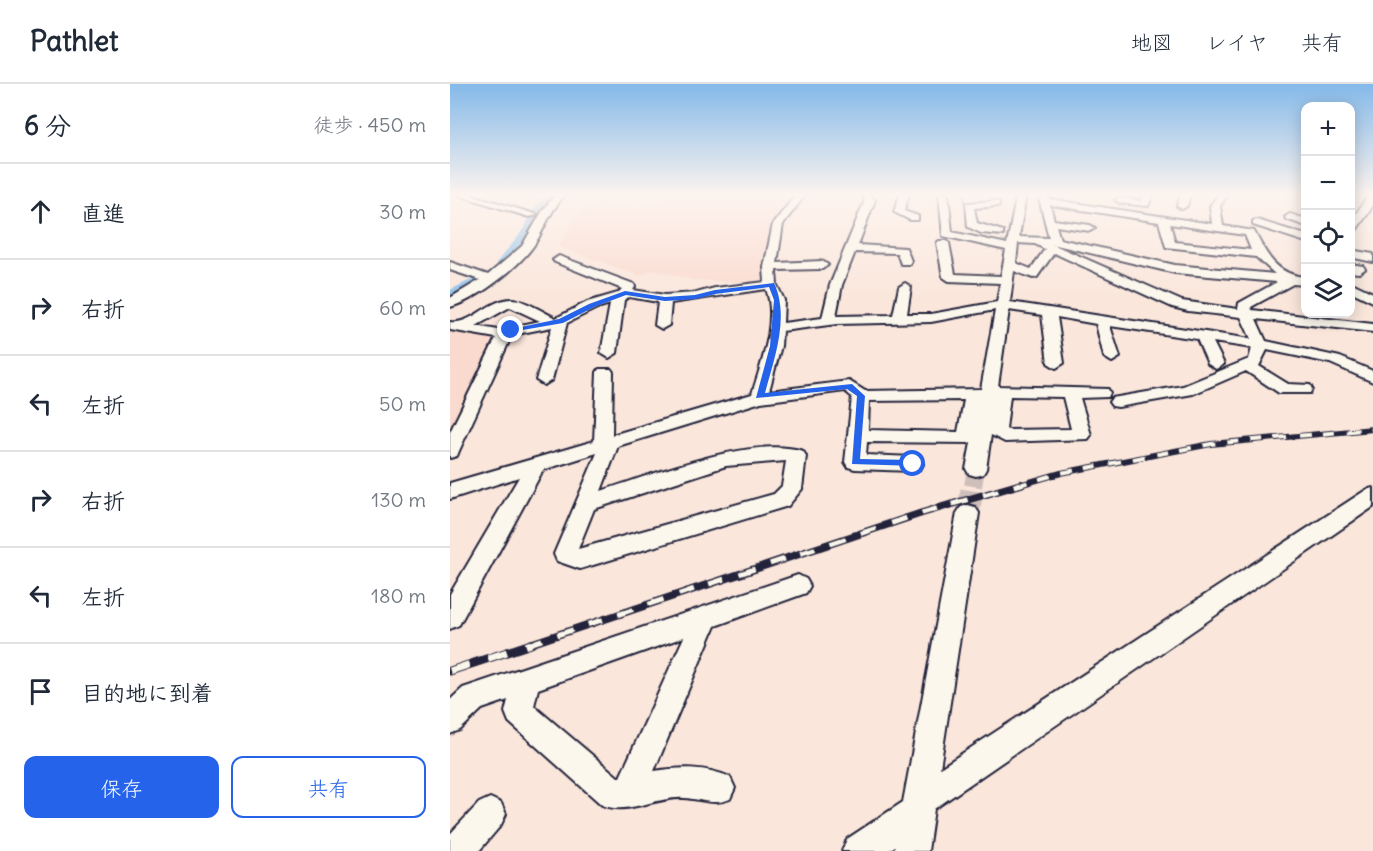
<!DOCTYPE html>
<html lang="ja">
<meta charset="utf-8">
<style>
body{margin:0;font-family:Delius,"Klee One",sans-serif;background:#f6f6f7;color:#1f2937}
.controls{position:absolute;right:18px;top:18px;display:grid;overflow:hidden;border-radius:12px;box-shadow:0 3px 15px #0003}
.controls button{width:54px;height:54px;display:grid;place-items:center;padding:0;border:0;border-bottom:2px solid #e0e1e3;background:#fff;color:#1f2937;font:30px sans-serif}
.stop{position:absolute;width:18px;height:18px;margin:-14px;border:4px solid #2563eb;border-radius:50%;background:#fff}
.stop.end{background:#2563eb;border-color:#fff;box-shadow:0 2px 6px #0008}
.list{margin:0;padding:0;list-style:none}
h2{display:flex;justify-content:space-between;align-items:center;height:78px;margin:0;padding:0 24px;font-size:26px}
h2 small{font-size:20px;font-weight:400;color:#747a83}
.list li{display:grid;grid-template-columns:39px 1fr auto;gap:18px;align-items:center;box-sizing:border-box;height:96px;padding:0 24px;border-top:2px solid #e0e1e3}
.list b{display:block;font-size:22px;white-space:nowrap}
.list em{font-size:20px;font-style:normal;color:#747a83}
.actions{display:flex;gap:12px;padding:18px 24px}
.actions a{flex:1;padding:14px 0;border:2px solid #2563eb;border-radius:12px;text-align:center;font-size:21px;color:#2563eb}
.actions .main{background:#2563eb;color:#fff}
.icon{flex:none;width:33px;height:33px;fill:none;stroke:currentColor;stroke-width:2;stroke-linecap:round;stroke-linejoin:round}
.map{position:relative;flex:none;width:923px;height:767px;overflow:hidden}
header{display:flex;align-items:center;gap:36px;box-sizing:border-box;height:84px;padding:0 30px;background:#fff;border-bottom:2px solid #e0e1e3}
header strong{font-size:28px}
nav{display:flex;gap:33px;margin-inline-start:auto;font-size:21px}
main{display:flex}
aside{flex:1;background:#fff}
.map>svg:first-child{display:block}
.built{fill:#fadacf}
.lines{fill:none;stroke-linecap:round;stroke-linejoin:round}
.stream{stroke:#6381a5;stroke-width:2}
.river{fill:#8fc1eb;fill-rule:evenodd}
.minor-tunnel-far1{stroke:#cfbfbb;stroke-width:18;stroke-dasharray:18 9;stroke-linecap:butt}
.minor-tunnel{stroke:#cfbfbb;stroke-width:23;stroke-dasharray:23 11;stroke-linecap:butt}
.minor-casing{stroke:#22223b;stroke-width:4}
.minor{fill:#fbf7ec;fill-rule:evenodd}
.rail-far2-casing{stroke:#22223b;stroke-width:6}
.rail-far1-casing{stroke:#22223b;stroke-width:8}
.rail-casing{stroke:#22223b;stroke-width:9}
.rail-far2{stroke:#fbf7ec;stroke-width:4;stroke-dasharray:12;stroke-linecap:butt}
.rail-far1{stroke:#fbf7ec;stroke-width:5;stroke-dasharray:16;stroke-linecap:butt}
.rail{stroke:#fbf7ec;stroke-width:7;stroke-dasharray:20;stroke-linecap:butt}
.route{fill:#2563eb}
</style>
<header>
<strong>Pathlet</strong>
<nav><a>地図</a><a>レイヤ</a><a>共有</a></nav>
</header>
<main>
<aside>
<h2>6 分<small>徒歩 · 450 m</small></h2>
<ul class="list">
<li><svg class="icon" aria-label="ahead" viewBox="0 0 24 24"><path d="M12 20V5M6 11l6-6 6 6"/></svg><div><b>直進</b></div><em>30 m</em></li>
<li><svg class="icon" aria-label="right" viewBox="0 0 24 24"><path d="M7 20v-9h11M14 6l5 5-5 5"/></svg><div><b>右折</b></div><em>60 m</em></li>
<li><svg class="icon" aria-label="left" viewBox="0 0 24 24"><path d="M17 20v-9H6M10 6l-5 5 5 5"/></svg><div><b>左折</b></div><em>50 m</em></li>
<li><svg class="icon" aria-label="right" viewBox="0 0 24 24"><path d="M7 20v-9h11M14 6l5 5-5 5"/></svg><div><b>右折</b></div><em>130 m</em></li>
<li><svg class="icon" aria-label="left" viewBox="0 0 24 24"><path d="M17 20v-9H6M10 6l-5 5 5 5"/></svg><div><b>左折</b></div><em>180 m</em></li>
<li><svg class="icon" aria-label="arrive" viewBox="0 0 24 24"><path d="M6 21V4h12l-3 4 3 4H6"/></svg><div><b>目的地に到着</b></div></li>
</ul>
<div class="actions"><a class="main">保存</a><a>共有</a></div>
</aside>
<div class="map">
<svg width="923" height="767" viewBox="0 0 923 767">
<rect width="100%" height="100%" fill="#fae6db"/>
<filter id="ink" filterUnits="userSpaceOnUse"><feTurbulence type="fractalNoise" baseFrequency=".0167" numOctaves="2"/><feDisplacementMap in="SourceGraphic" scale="12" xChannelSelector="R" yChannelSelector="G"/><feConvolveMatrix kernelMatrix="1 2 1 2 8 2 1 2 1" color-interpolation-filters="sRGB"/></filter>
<g filter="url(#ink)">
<!-- built -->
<path class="built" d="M222,110H322L343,113L323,143L314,199L244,196L202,186L190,192L108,162L127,134L138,123L149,118L189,125Z
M0,245L49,253L0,352Z"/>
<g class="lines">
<!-- stream -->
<path class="stream" d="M4,110L50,124
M514,110L518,137"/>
<!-- river -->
<path class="river" d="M97,110H111L101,119L96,132L79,158L59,182H49L46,179C53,170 61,162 68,153C78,140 85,118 97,110Z
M29,192L35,194L37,197L35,200L0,218V206Z"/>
<!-- minor-tunnel-far1 -->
<path class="minor-tunnel-far1" d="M523,402L526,385"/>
<!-- minor-tunnel -->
<path class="minor-tunnel" d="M518,429L523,400"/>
<defs>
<path id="minor" d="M5,110H19L88,131L79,133Z
M106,110H116C102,124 96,141 86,158C71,182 27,216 0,223V214L30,196L0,186V178L38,191L72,162L93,126Z
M346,110H356L333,140L327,179L372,177L378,181L372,185L326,186L327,201L334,216L333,239L372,234L380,201L415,116L410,110H419L425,116L408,161L456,164L461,177L459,180H451L447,169L405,168L392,201L386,232L443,231L449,203L455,199L461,203L457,230H481L547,218L550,199L499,197L493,193L487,159L489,157H497L499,159L505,190L551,192L556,166L493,152L489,110H498L502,148L557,160L567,110H576L569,153L599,154L588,110H596L598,115L762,140L760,122L769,110H778L770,122L773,142L804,147C816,170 826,191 856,193V201L843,200L801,223L802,226L923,240V248L806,235L816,257L890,273L923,287V298L880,279L817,266L809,282L838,300L860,301L862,305L860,309H829L796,287L743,310L668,323L662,322L659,318L662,314L733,302L799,275L802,264L763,258L774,280L766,285L758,280L747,255L660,242L670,273L662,278L654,273L646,240L607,233L614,279L606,284L598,279L592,231L559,226L548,302L658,305L660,309L658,313L630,314L641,351L638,355L555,358L541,351L536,385L533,390L526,392L519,390L516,385L521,359L417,358L416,371L463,373L470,375L473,380L470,385L463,387L405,385L398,383L395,378L402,313L395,307L311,318L168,362L151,407C202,391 302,351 353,367L356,372L352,405L338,422L130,485L107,477L104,470L147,369L93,386L9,541L0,545V510L69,393L0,415V399L144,357L147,288L149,285H161L163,288L162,351L302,310C311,280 328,236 316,205L221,219L219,241L212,245L205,241L208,218L179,213L174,216L167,269L159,274L151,269L160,220L147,224L117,239L102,296L94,301L86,296L102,243L62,251L9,367L7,372L0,374V348L46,254L0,246V238C23,241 38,215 62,215C73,215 95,229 106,234L137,218L168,209L172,205L105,178L103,176L109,172L184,200L185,203L183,206L215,211L246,209L265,204L315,198L314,183L323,140ZM600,121L709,138L716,163L806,173L825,190L725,181L610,155L606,142L640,147L645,144L640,141L604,136ZM720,140L795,151L801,166L725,158ZM568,159L585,160L595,165L581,185L566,179ZM602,160L725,189L827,198L789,219L788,225L732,217ZM604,169L722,223L738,227L791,233L801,255L560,218L564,187L583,194L587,193ZM60,223L90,237L48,246L26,242ZM545,226L531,305L415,307L399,297L319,307L331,262L332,247L387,240L481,238ZM560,312L613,313L621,345L558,346L556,345ZM514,316L508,348L418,346L419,317ZM336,377L332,402L324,410L128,465L144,425L276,382Z
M450,110H459L454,127L468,132V136H460L444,128Z
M694,110H703L698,122L670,119L665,116L670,113L691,117Z
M731,110H740L737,122L732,125L727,122Z
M919,110H923V120L919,128L904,149L900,150V139Z
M546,117L549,118V122L524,124L527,139L553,147V151L531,149L518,143L516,119Z
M840,130L856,135V142L836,135L835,133Z
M807,136L856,151V158L803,141V137Z
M900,166L923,170V178L900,173Z
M900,180L913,182L915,185L909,189L900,188Z
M900,198L923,209V218L900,207Z
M923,404V423L484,725L478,767H444L445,762L438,767H392L397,755L453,718L507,429L511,423L518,421L525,423L529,429L490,684L916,406Z
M348,491L356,495L360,502L356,509L265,542L204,687C230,683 255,682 280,693L285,704L280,715C264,722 251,715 234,714C207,712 178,732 152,721L59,638L55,628L58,616L32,625L10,646L0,650V616L13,604ZM234,553L170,693H168L84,622L88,605Z
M40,714L51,719L56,730L51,741L29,767H0V750L29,719Z"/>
</defs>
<!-- minor casing -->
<use href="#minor" class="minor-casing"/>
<!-- minor -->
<use href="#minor" class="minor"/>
<defs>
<path id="rail-far2" d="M566,402L611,389L761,360L923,345"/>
<path id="rail-far1" d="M77,561L472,429L571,400"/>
<path id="rail" d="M0,587L81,560"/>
</defs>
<!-- rail-far2 casing -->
<use href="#rail-far2" class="rail-far2-casing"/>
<!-- rail-far1 casing -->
<use href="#rail-far1" class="rail-far1-casing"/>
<!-- rail casing -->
<use href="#rail" class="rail-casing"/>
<!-- rail-far2 -->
<use href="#rail-far2" class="rail-far2"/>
<!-- rail-far1 -->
<use href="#rail-far1" class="rail-far1"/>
<!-- rail -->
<use href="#rail" class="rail"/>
</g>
</g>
<!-- sky -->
<linearGradient id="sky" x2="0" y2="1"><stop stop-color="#84b9e9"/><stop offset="0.51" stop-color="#fdf4ef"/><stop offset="1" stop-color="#fdf4ef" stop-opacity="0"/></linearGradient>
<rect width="923" height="217" fill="url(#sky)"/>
<!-- route -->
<path class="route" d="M324,199C340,233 324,275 315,309L402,300L415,312L410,375L463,376L467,377V382L402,380L407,312L397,305L306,314L320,262L324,216L319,203L265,210L246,215L215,217L176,211L144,223L113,239L61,248L57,246L109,235L139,220L175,207L215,213L245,211L265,206Z"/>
</svg>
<div class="controls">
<button>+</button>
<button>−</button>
<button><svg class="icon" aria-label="locate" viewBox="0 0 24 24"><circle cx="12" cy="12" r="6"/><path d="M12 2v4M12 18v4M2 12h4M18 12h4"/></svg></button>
<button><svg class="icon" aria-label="layers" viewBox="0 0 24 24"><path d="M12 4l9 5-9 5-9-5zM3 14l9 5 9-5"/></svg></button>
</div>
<div class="stop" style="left:463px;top:380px"></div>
<div class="stop end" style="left:61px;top:246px"></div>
</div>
</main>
